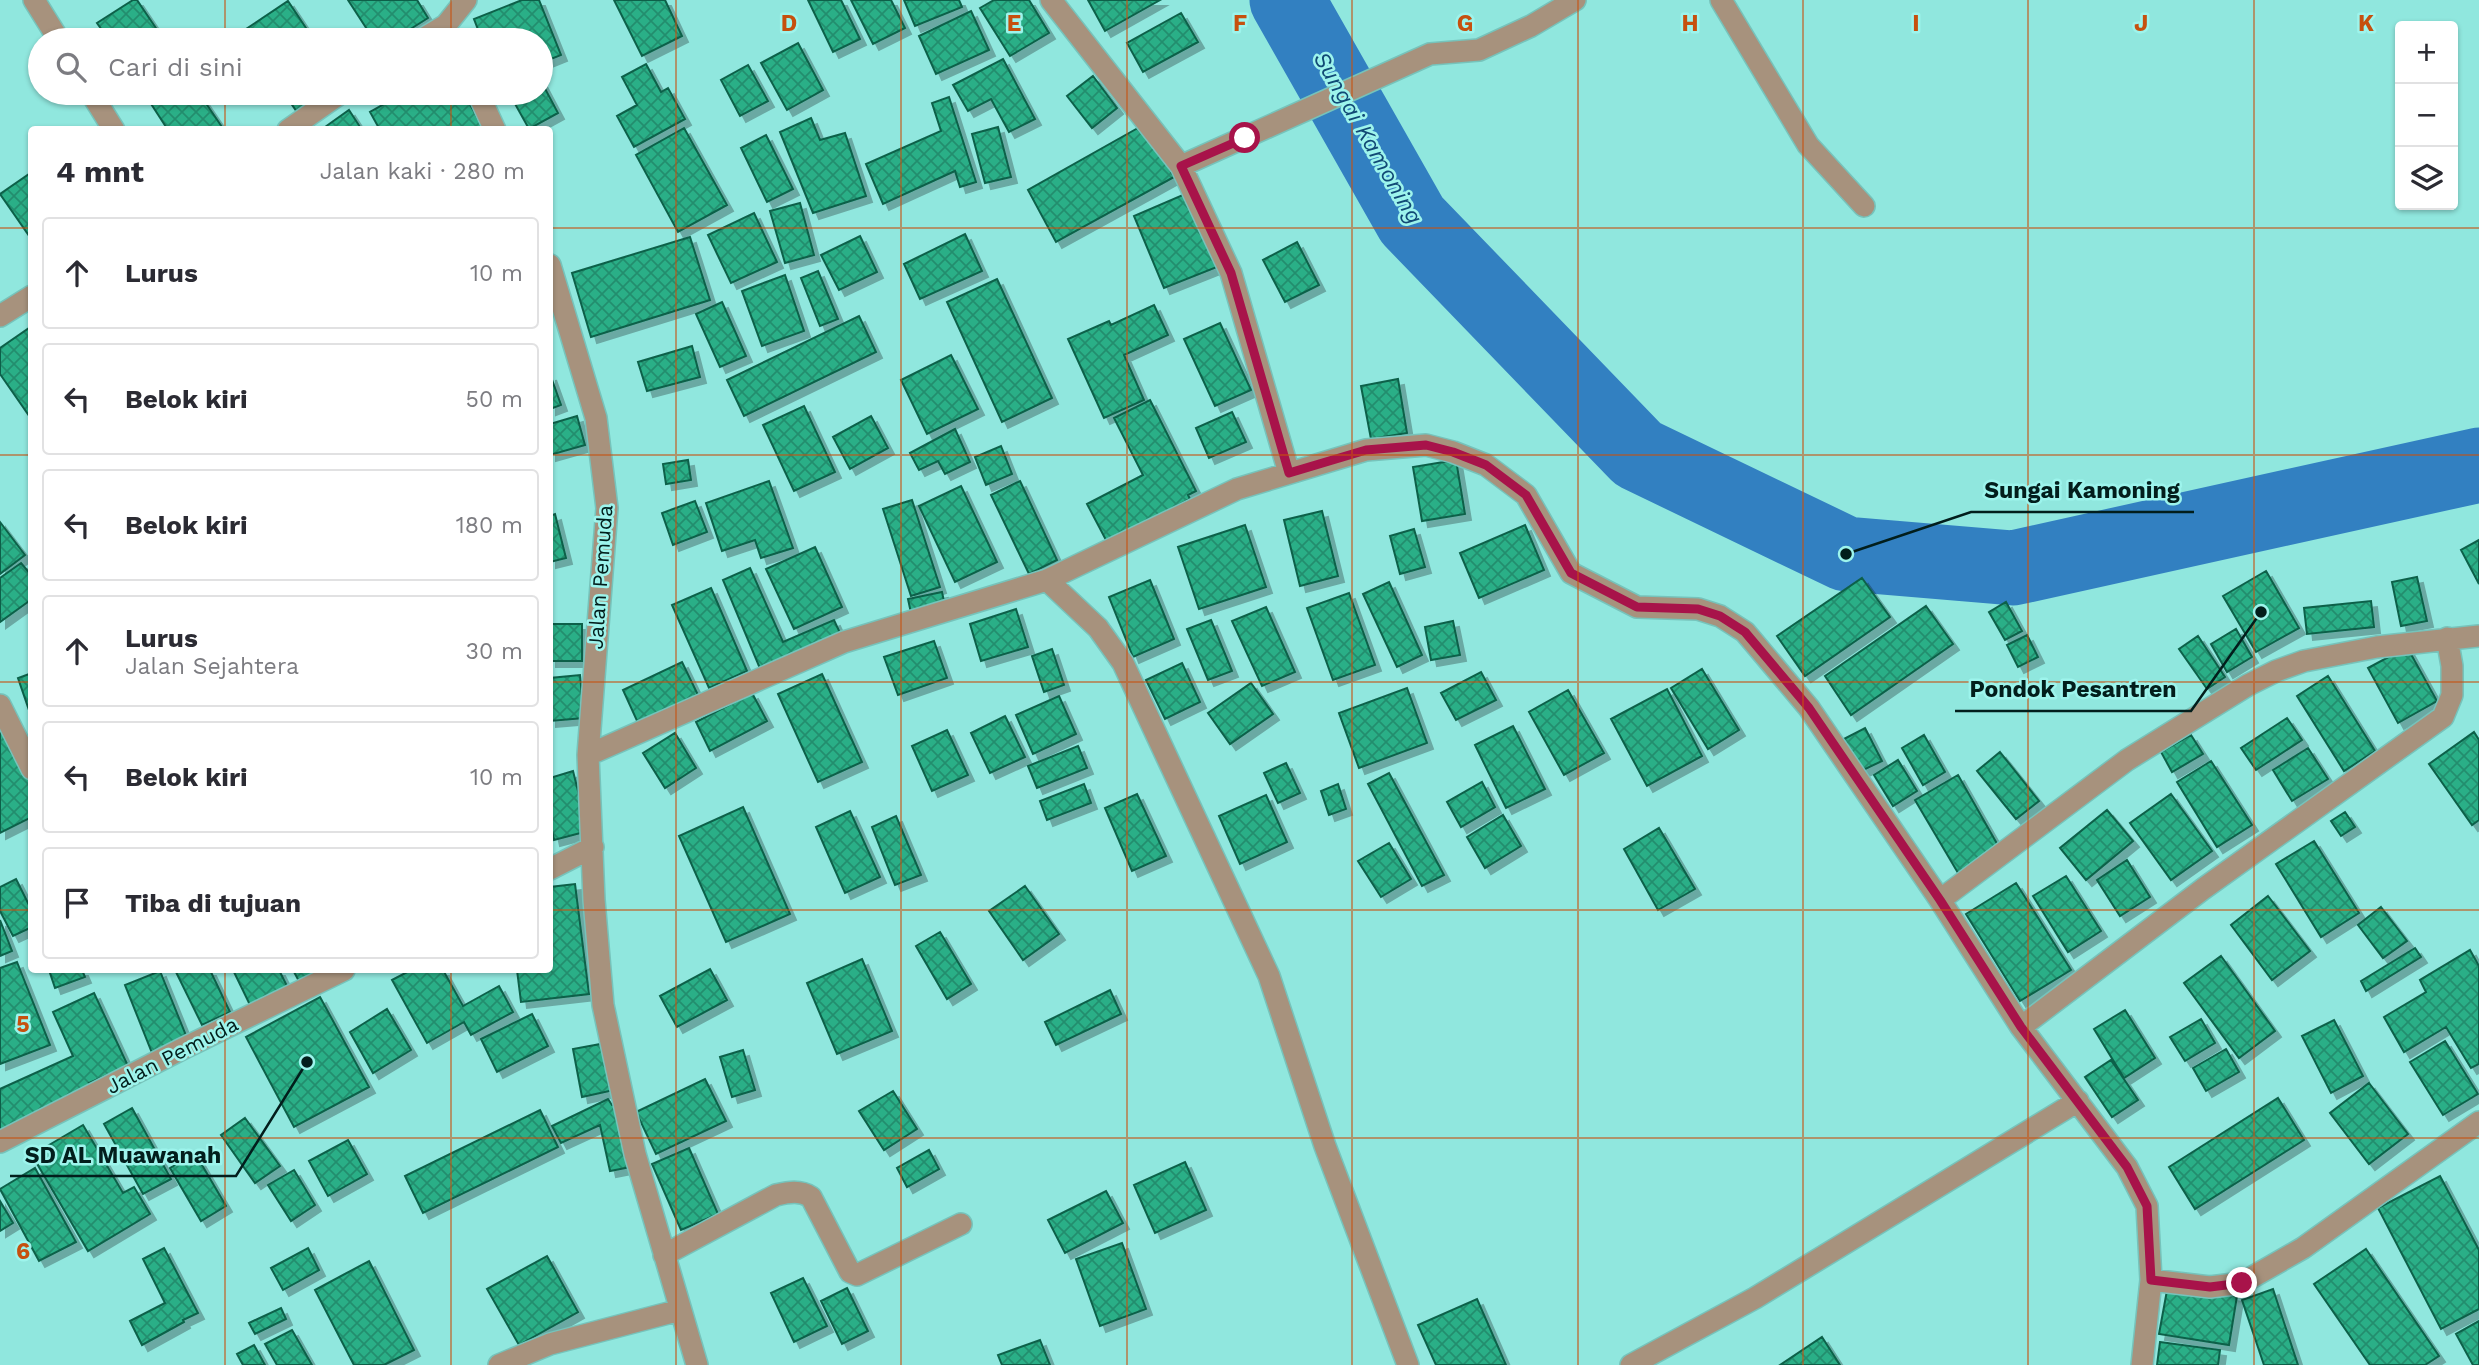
<!DOCTYPE html>
<html lang="id">
<meta charset="utf-8">
<style>
body{margin:0;font-family:"Work Sans",sans-serif;background:#f7f7f7;color:#2b2b33}
.controls{position:absolute;right:21px;top:21px;display:grid;overflow:hidden;border-radius:7px;box-shadow:0 2px 5px #0004}
.controls button{width:63px;height:63px;display:grid;place-items:center;padding:0;border:0;border-bottom:2px solid #e1e1e2;background:#fff;color:#2b2b33;font:35px sans-serif}
.stop{position:absolute;width:21px;height:21px;margin:-16px;border:5px solid #a8134a;border-radius:50%;background:#fff}
.stop.end{background:#a8134a;border-color:#fff;box-shadow:0 2px 7px #0008}
.list{margin:0;padding:0;list-style:none}
h2{display:flex;justify-content:space-between;align-items:center;height:91px;margin:0;padding:0 28px;font-size:30px}
h2 small{font-size:23px;font-weight:400;color:#7c7c81}
.list li{display:grid;grid-template-columns:46px 1fr auto;gap:21px;align-items:center;box-sizing:border-box;height:112px;margin:0 14px 14px;padding:0 14px;border:2px solid #e1e1e2;border-radius:7px}
.list b{display:block;font-size:26px;white-space:nowrap}
.list p{margin:0;font-size:23px;white-space:nowrap;color:#7c7c81}
.list em{font-size:23px;font-style:normal;color:#7c7c81}
.icon{flex:none;width:38px;height:38px;fill:none;stroke:currentColor;stroke-width:2;stroke-linecap:round;stroke-linejoin:round}
.map{position:relative;flex:none;width:2479px;height:1365px;overflow:hidden}
.search{position:absolute;background:#fff;box-shadow:0 2px 5px #0004;left:28px;top:28px;width:525px;height:77px;display:flex;align-items:center;gap:18px;box-sizing:border-box;padding:0 24px;border-radius:38px;color:#7c7c81;font-size:26px}
.panel{position:absolute;background:#fff;box-shadow:0 2px 5px #0004;left:28px;top:126px;width:525px;height:847px;border-radius:7px}
.map>svg:first-child{display:block}
.lines{fill:none;stroke-linecap:round;stroke-linejoin:round}
.river{stroke:#3280c1;stroke-width:75}
.building{fill:url(#building-cross-hatch);stroke:#0c6149;stroke-width:2;filter:url(#shadow)}
.minor-casing{stroke:#76c3bb;stroke-width:24}
.minor{stroke:#a7927d;stroke-width:21}
.route{stroke:#a8134a;stroke-width:9}
.grid{fill:none;stroke:#c6500e;stroke-width:2;stroke-opacity:0.55}
.labels{text-anchor:middle;dominant-baseline:central;stroke-width:5;stroke-linejoin:round;paint-order:stroke}
.street-label{font-size:21px;fill:#021e1c;stroke:#9df4ec}
.water-label{font-size:23px;font-style:italic;fill:#114975;stroke:#9df4ec}
.grid-label{font-size:23px;text-anchor:middle;font-weight:bold;fill:#c6500e;stroke:#9df4ec;stroke-width:5;stroke-linejoin:round;paint-order:stroke}
.leader{fill:none;stroke:#021e1c;stroke-width:2.5}
.callout-dot{fill:#021e1c;stroke:#9df4ec;stroke-width:2.5}
.callout-label{font-size:23px;text-anchor:middle;font-weight:bold;fill:#021e1c;stroke:#9df4ec;stroke-width:5;stroke-linejoin:round;paint-order:stroke}
</style>
<div class="map">
<svg width="2479" height="1365" viewBox="0 0 2479 1365">
<defs>
<pattern id="building-cross-hatch" width="8" height="8" patternUnits="userSpaceOnUse" patternTransform="scale(1.75)"><rect width="8" height="8" fill="#2baf87"/><path d="M0 0l8 8M0 8l8-8" fill="none" stroke="#238e6e"/></pattern>
<filter id="shadow"><feDropShadow dx="6" dy="6" stdDeviation="0" flood-color="#0004"/></filter>
</defs>
<rect width="100%" height="100%" fill="#90e7de"/>
<g class="lines">
<!-- river -->
<path class="river" d="M1287,0L1412,220L1638,454L1846,554L2013,568L2479,465"/>
</g>
<!-- building -->
<path class="building" d="M133,0H137L164,40H109L97,23Z
M348,0H417L428,18L393,40H374Z
M522,0H539L561,55L541,63V40H482L474,19Z
M614,0H665L682,36L642,56Z
M808,0H841L860,39L833,52Z
M851,0H891L905,28L873,44Z
M904,0H959L962,7L915,26Z
M994,0H1029L1049,33L1010,56L980,8Z
M1088,0H1160L1105,31Z
M288,1L314,40H249L243,31Z
M971,11L989,50L936,74L919,36Z
M1181,13L1198,42L1143,72L1127,43Z
M798,43L823,90L787,110L761,63Z
M1003,59L1035,119L1009,132L991,99L968,111L953,85Z
M646,64L661,92L668,88L685,119L634,147L617,116L637,105L622,77Z
M748,65L768,101L740,116L721,80Z
M1093,76L1117,108L1092,128L1067,96Z
M541,81L558,113L529,129L509,93H541Z
M144,93H199L224,130H168Z
M284,93H325L297,112Z
M404,93H464L484,130H380L370,112Z
M949,97L976,182L960,187L955,171L883,204L866,164L941,131L932,103Z
M349,110L362,130H321L332,122Z
M811,118L820,140L845,133L866,196L813,213L780,132Z
M1145,124L1174,177L1056,242L1028,190Z
M998,127L1011,177L985,183L972,134Z
M684,128L727,205L678,232L636,155Z
M766,135L793,189L767,202L741,148Z
M32,172V240L0,194Z
M1192,191L1222,265L1164,288L1134,216Z
M800,203L814,255L785,263L770,211Z
M754,213L777,262L731,283L708,235Z
M965,234L982,271L920,299L904,264Z
M860,236L877,272L839,290L821,255Z
M690,237L710,300L591,337L572,273Z
M1297,242L1319,285L1285,302L1263,260Z
M818,271L838,319L820,326L801,278Z
M785,275L804,331L762,346L742,291Z
M997,279L1052,398L1002,422L947,302Z
M722,302L746,356L720,367L696,314Z
M1154,305L1168,335L1124,355L1144,400L1104,418L1068,339L1109,321L1111,325Z
M859,316L876,352L744,416L727,380Z
M1220,323L1251,390L1215,406L1184,339Z
M32,326V420L0,374V348Z
M692,346L700,377L647,391L638,362Z
M951,355L978,409L927,434L901,380Z
M550,374L561,405L550,409Z
M1398,379L1407,433L1371,439L1361,386Z
M1150,400L1196,491L1188,495L1190,499L1107,542L1087,504L1143,475L1114,418Z
M804,406L835,472L794,491L763,425Z
M1232,412L1246,442L1209,458L1196,428Z
M577,416L585,445L550,455V424Z
M871,416L888,448L850,469L833,437Z
M955,429L970,462L945,474L938,461L919,470L910,453Z
M1001,446L1012,474L986,485L975,457Z
M688,460L691,480L666,484L663,464Z
M1456,460L1465,514L1422,521L1413,467Z
M769,481L793,548L761,558L755,540L722,551L706,503Z
M1020,481L1057,560L1029,574L991,495Z
M961,486L997,562L955,582L919,506Z
M912,500L940,587L911,596L883,509Z
M695,501L707,532L673,545L662,513Z
M1322,511L1338,576L1300,586L1284,520Z
M555,514L566,558L550,562V516Z
M0,522L25,555L0,574Z
M1245,525L1266,587L1199,609L1178,547Z
M1525,525L1544,570L1479,598L1460,553Z
M1414,529L1425,567L1400,574L1390,536Z
M2479,540V584L2461,550Z
M815,547L842,607L794,629L766,569Z
M21,563L32,576V599L0,622V578Z
M750,568L783,642L834,620L841,635L761,671L723,580Z
M2266,571L2299,628L2256,652L2223,596Z
M2417,577L2427,621L2401,626L2392,582Z
M1862,578L1890,617L1805,676L1777,636Z
M1150,580L1174,639L1133,657L1109,597Z
M1389,582L1422,655L1397,667L1363,594Z
M711,588L747,671L709,688L672,605Z
M942,592L945,606L911,613L908,599Z
M1349,593L1375,665L1333,680L1307,608Z
M2371,601L2374,627L2307,634L2304,608Z
M2006,602L2022,631L2005,640L1989,612Z
M1926,606L1953,644L1851,715L1825,676Z
M1266,607L1295,672L1262,686L1232,621Z
M1016,609L1028,647L981,661L970,624Z
M1211,620L1232,671L1208,680L1187,629Z
M1453,621L1460,655L1431,660L1425,627Z
M550,624H582V661H550Z
M2236,629L2252,657L2227,672L2211,644Z
M2027,635L2038,657L2018,667L2007,645Z
M2198,636L2225,677L2207,689L2179,649Z
M934,641L947,678L898,695L884,657Z
M2407,647L2437,701L2398,723L2368,668Z
M1052,649L1064,685L1044,692L1032,656Z
M682,662L698,695L638,723L623,690Z
M1182,663L1200,702L1165,719L1146,680Z
M1702,669L1739,730L1708,749L1671,688Z
M1481,672L1496,700L1456,720L1441,693Z
M32,673V712L30,713L18,678Z
M822,674L862,762L818,782L778,694Z
M580,675L584,718L550,721V678Z
M2328,676L2375,751L2344,771L2297,696Z
M1251,683L1273,714L1230,744L1208,713Z
M1407,688L1427,743L1359,768L1339,713Z
M1667,689L1702,756L1647,786L1611,719Z
M1568,690L1604,753L1564,775L1529,712Z
M752,693L767,721L710,751L696,722Z
M1059,696L1076,734L1033,754L1016,715Z
M1005,716L1025,757L990,773L971,733Z
M2287,718L2302,740L2256,770L2241,748Z
M0,724L32,784V817L0,833Z
M1513,726L1545,789L1506,808L1475,745Z
M1865,728L1882,761L1859,772L1842,740Z
M947,730L968,775L932,791L912,746Z
M2474,732L2479,740V820L2472,825L2429,764Z
M675,733L696,768L665,788L643,753Z
M1924,735L1945,772L1923,785L1902,748Z
M2191,735L2203,754L2172,772L2161,752Z
M1078,746L1087,768L1037,788L1028,766Z
M2308,748L2328,779L2292,801L2273,770Z
M2000,752L2039,801L2016,819L1977,771Z
M1898,760L1917,791L1893,806L1874,775Z
M2211,761L2252,825L2217,847L2177,782Z
M1286,763L1300,793L1278,803L1264,773Z
M573,771L588,831L554,840L550,822V778Z
M1389,773L1444,875L1422,886L1368,784Z
M1958,775L2000,849L1958,873L1915,800Z
M1482,782L1495,807L1461,827L1447,802Z
M1084,784L1091,803L1047,820L1040,801Z
M1338,784L1346,809L1329,815L1321,791Z
M1137,794L1166,856L1132,871L1105,808Z
M2171,794L2212,851L2171,880L2130,823Z
M1266,795L1287,842L1240,864L1219,816Z
M743,807L790,914L726,942L679,836Z
M2107,810L2133,841L2086,880L2060,848Z
M850,811L880,877L845,893L816,827Z
M2345,812L2355,827L2341,836L2331,821Z
M1503,815L1521,846L1485,868L1467,837Z
M896,816L921,875L895,885L872,827Z
M1659,828L1695,889L1658,910L1624,849Z
M2314,841L2359,913L2321,937L2276,864Z
M1389,843L1411,879L1381,897L1358,861Z
M2127,860L2150,897L2120,916L2097,880Z
M2066,876L2101,931L2068,952L2033,896Z
M16,879L32,911V927L13,936L0,911V887Z
M2016,883L2071,970L2020,1001L1966,914Z
M575,884L589,994L521,1002L517,970H550V887Z
M1025,886L1059,934L1023,960L989,911Z
M2268,896L2310,951L2272,980L2231,925Z
M2381,907L2407,941L2383,958L2358,925Z
M0,920L12,951L0,956Z
M940,932L971,984L947,999L916,946Z
M2415,948L2421,957L2366,991L2361,981Z
M2470,950L2479,966V1064L2471,1068L2446,1027L2404,1052L2384,1017L2426,992L2420,980Z
M2221,956L2275,1031L2239,1058L2184,983Z
M862,959L892,1031L837,1054L807,983Z
M17,962L50,1045L0,1064V968Z
M710,969L727,1000L677,1027L660,996Z
M49,970H82L85,977L55,988Z
M175,970H210L230,1012L202,1025Z
M233,970H279L288,988L250,1005Z
M293,970H337L302,987Z
M411,970H443L463,1006L499,986L513,1012L471,1035L464,1022L427,1043L392,980Z
M160,971L187,1038L152,1053L125,985Z
M1110,990L1121,1014L1056,1045L1045,1022Z
M94,993L128,1066L89,1083L94,1092L0,1135V1089L73,1056L53,1012Z
M320,997L369,1087L294,1127L246,1037Z
M387,1009L411,1050L373,1073L350,1032Z
M2125,1010L2155,1058L2124,1078L2094,1029Z
M532,1014L548,1046L497,1072L481,1039Z
M2201,1019L2215,1043L2185,1061L2170,1037Z
M2334,1020L2363,1076L2331,1093L2302,1036Z
M2445,1041L2478,1094L2443,1115L2410,1062Z
M606,1043L614,1090L582,1097L573,1049Z
M2226,1049L2239,1072L2206,1091L2193,1068Z
M743,1050L755,1090L732,1097L720,1057Z
M2111,1060L2138,1100L2112,1117L2085,1077Z
M705,1079L726,1121L656,1154L636,1112Z
M2369,1083L2408,1134L2369,1164L2330,1113Z
M893,1091L917,1129L884,1150L859,1111Z
M2278,1098L2304,1140L2195,1209L2169,1167Z
M608,1099L612,1105H617L631,1167L610,1171L600,1125L561,1143L552,1126Z
M132,1108L171,1179L143,1194L104,1124Z
M540,1110L558,1147L423,1213L405,1176Z
M245,1118L280,1166L255,1183L221,1135Z
M83,1125L123,1193L134,1187L150,1214L88,1251L32,1155Z
M348,1140L367,1174L328,1196L309,1161Z
M689,1148L718,1214L681,1230L652,1164Z
M929,1150L939,1169L907,1187L897,1168Z
M195,1153L226,1206L201,1221L170,1168Z
M1185,1162L1206,1210L1155,1233L1134,1185Z
M35,1168L76,1242L39,1261L0,1189Z
M294,1170L315,1205L291,1221L268,1185Z
M2440,1176L2479,1250V1309L2441,1329L2378,1208Z
M1106,1191L1123,1223L1065,1253L1048,1220Z
M0,1201L13,1223L0,1231Z
M1122,1243L1146,1309L1100,1326L1076,1259Z
M164,1248L198,1313L183,1320L184,1322L142,1345L130,1321L165,1303L143,1259Z
M308,1248L319,1270L283,1290L271,1268Z
M2366,1249L2439,1356L2425,1365H2370L2314,1284Z
M547,1256L578,1312L519,1345L487,1289Z
M369,1261L414,1350L384,1365H354L315,1290Z
M803,1278L827,1326L794,1342L771,1293Z
M2168,1285L2237,1296L2229,1345L2159,1334Z
M847,1288L868,1331L842,1344L821,1301Z
M2273,1289L2298,1365H2264L2242,1300Z
M1477,1299L1506,1365H1436L1418,1325Z
M281,1308L286,1319L255,1334L249,1323Z
M2479,1321V1365H2473L2456,1334Z
M292,1330L312,1365H277L265,1344Z
M1822,1337L1840,1365H1780Z
M1040,1340L1050,1365H1002L998,1355Z
M2160,1342L2220,1350L2218,1365H2157Z
M254,1345L265,1365H243L237,1354Z"/>
<g class="lines">
<defs>
<path id="minor" d="M34,0L59,40
M1051,0L1181,166L1231,273L1289,473
M1721,0L1808,145L1864,206
M421,40L446,25L466,0
M91,93L114,130
M478,93L495,130
M288,130L341,93
M1181,166L1430,54L1479,50L1531,26L1575,0
M550,265L596,418L607,508L588,755L594,900L603,1005L635,1154L697,1365
M0,316L32,296
M1047,580L1098,628L1123,663L1269,976L1325,1146L1408,1365
M0,705L32,769
M588,755L844,642L1047,580L1237,489L1366,450L1426,445L1453,452L1486,465L1526,495L1571,573L1637,607L1698,609L1720,616L1745,632L1809,708L1940,900L2021,1027L2127,1167L2147,1206L2151,1280L2142,1365
M550,869L593,847
M1940,900L2127,760L2248,685L2276,671L2304,661L2377,647L2479,636
M2021,1027L2203,889L2443,717L2452,695V666L2447,638
M0,1142L182,1049L344,970
M664,1255L776,1195C789,1192 800,1190 811,1197L850,1272L857,1275L961,1224
M2151,1280L2210,1287L2242,1283L2303,1248L2479,1122
M499,1365L550,1344L680,1310
M1631,1365L1755,1298L2078,1101"/>
</defs>
<!-- minor casing -->
<use href="#minor" class="minor-casing"/>
<!-- minor -->
<use href="#minor" class="minor"/>
</g>
<g class="lines">
<!-- route -->
<path class="route" d="M1245,138L1181,166L1231,273L1289,473L1366,450L1426,445L1453,452L1486,465L1526,495L1571,573L1637,607L1698,609L1720,616L1745,632L1809,708L1940,900L2021,1027L2127,1167L2147,1206L2151,1280L2210,1287L2242,1283"/>
</g>
<!-- grid -->
<path class="grid" d="M225,0V40M451,0V40M676,0V1365M901,0V1365M1127,0V1365M1352,0V1365M1578,0V1365M1803,0V1365M2028,0V1365M2254,0V1365M225,93V130M451,93V130M0,228H32M550,228H2479M0,455H32M550,455H2479M0,682H32M550,682H2479M0,910H32M550,910H2479M225,970V1365M451,970V1365M0,1138H2479"/>
<g class="labels">
<!-- street labels -->
<g class="street-label">
<text transform="translate(600 577) rotate(-86)">Jalan Pemuda</text>
<text transform="translate(172 1055) rotate(-27)">Jalan Pemuda</text>
</g>
<!-- water labels -->
<g class="water-label">
<text transform="translate(1368 138) rotate(60)">Sungai Kamoning</text>
</g>
</g>
<g class="grid-label">
<text x="789" y="31">D</text>
<text x="1014" y="31">E</text>
<text x="1240" y="31">F</text>
<text x="1465" y="31">G</text>
<text x="1690" y="31">H</text>
<text x="1916" y="31">I</text>
<text x="2141" y="31">J</text>
<text x="2366" y="31">K</text>
<text x="23" y="1032">5</text>
<text x="23" y="1259">6</text>
</g>
<!-- callouts -->
<path class="leader" d="M1846 554L1971 512H2194M2261 612L2191 711H1955M307 1062L236 1176H10"/>
<g class="callout-dot">
<circle cx="1846" cy="554" r="7"/>
<circle cx="2261" cy="612" r="7"/>
<circle cx="307" cy="1062" r="7"/>
</g>
<g class="callout-label">
<text x="2082" y="498">Sungai Kamoning</text>
<text x="2073" y="697">Pondok Pesantren</text>
<text x="123" y="1163">SD AL Muawanah</text>
</g>
</svg>
<div class="controls">
<button>+</button>
<button>−</button>
<button><svg class="icon" aria-label="layers" viewBox="0 0 24 24"><path d="M12 4l9 5-9 5-9-5zM3 14l9 5 9-5"/></svg></button>
</div>
<div class="stop" style="left:1245px;top:138px"></div>
<div class="stop end" style="left:2242px;top:1283px"></div>
<div class="search"><svg class="icon" aria-label="search" viewBox="0 0 24 24"><circle cx="10" cy="10" r="6"/><path d="M15 15l6 6"/></svg>Cari di sini</div>
<section class="panel">
<h2>4 mnt<small>Jalan kaki · 280 m</small></h2>
<ul class="list">
<li><svg class="icon" aria-label="ahead" viewBox="0 0 24 24"><path d="M12 20V5M6 11l6-6 6 6"/></svg><div><b>Lurus</b></div><em>10 m</em></li>
<li><svg class="icon" aria-label="left" viewBox="0 0 24 24"><path d="M17 20v-9H6M10 6l-5 5 5 5"/></svg><div><b>Belok kiri</b></div><em>50 m</em></li>
<li><svg class="icon" aria-label="left" viewBox="0 0 24 24"><path d="M17 20v-9H6M10 6l-5 5 5 5"/></svg><div><b>Belok kiri</b></div><em>180 m</em></li>
<li><svg class="icon" aria-label="ahead" viewBox="0 0 24 24"><path d="M12 20V5M6 11l6-6 6 6"/></svg><div><b>Lurus</b><p>Jalan Sejahtera</p></div><em>30 m</em></li>
<li><svg class="icon" aria-label="left" viewBox="0 0 24 24"><path d="M17 20v-9H6M10 6l-5 5 5 5"/></svg><div><b>Belok kiri</b></div><em>10 m</em></li>
<li><svg class="icon" aria-label="arrive" viewBox="0 0 24 24"><path d="M6 21V4h12l-3 4 3 4H6"/></svg><div><b>Tiba di tujuan</b></div></li>
</ul>
</section>
</div>
